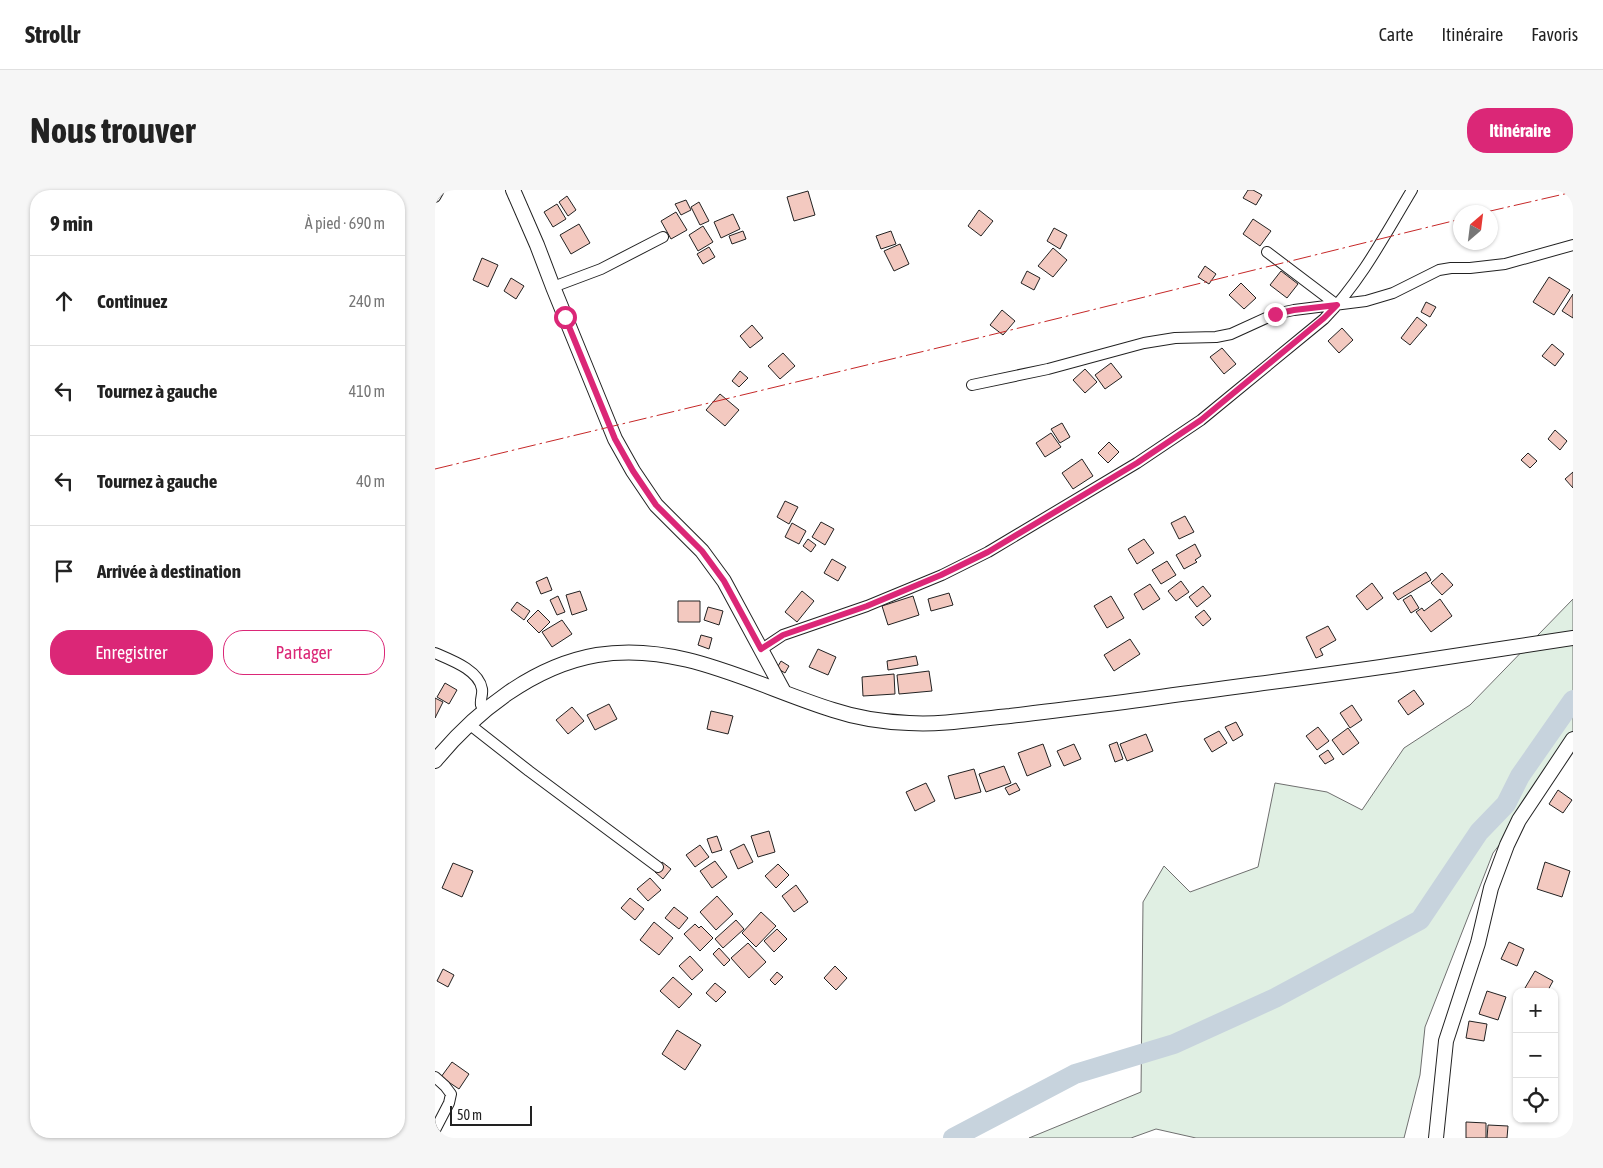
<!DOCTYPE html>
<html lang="fr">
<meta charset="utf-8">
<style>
body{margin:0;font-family:"Asap Condensed",sans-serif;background:#f6f6f6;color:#222}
.controls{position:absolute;right:15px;bottom:15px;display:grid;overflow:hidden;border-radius:10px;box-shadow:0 1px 4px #0004}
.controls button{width:45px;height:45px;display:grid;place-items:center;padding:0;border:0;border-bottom:1px solid #e0e0e0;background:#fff;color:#222;font:25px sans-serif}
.compass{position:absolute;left:1018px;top:15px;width:45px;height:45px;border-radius:50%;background:#fff;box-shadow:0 1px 4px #0004;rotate:28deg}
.scale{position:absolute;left:15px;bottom:12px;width:82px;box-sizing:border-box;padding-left:5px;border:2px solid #222;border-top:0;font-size:14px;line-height:18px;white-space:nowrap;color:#222;-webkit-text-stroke:4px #fff;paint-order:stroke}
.stop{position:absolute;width:15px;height:15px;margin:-11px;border:4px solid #db2777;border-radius:50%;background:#fff}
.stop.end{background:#db2777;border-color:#fff;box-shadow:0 1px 5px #0008}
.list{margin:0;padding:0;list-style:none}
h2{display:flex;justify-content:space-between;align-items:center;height:65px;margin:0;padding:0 20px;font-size:21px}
h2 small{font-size:16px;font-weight:400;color:#767676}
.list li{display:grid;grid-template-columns:32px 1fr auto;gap:15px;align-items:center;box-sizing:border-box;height:90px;padding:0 20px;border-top:1px solid #e0e0e0}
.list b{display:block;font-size:19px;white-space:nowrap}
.list em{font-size:16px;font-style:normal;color:#767676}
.actions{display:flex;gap:10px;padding:15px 20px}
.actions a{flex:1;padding:11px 0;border:1px solid #db2777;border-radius:20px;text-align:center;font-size:18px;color:#db2777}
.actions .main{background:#db2777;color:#fff}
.icon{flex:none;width:28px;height:28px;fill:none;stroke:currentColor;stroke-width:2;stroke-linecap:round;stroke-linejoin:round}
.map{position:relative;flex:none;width:1138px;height:948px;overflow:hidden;border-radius:20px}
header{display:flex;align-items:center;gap:30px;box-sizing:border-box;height:70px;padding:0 25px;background:#fff;border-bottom:1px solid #e0e0e0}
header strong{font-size:24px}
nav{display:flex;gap:28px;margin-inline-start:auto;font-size:18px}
.intro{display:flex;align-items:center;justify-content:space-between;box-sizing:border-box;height:120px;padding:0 30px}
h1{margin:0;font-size:35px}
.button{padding:12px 22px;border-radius:20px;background:#db2777;color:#fff;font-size:18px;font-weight:700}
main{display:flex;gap:30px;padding:0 30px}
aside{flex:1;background:#fff;border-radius:20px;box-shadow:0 1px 4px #0004}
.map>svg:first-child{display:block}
.green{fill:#e0efe3;stroke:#6f6f6f}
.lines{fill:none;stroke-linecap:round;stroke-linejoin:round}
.river{stroke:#c7d3dd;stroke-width:20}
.building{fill:#f3c9c0;stroke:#222}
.street-casing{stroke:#222;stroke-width:12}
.secondary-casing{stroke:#222;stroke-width:16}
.street{stroke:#fff;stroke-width:10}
.secondary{stroke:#fff;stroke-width:14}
.power{stroke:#c62828;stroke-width:1;stroke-dasharray:18 4 2.5 4;stroke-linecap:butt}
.route{stroke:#db2777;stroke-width:6}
</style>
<header>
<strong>Strollr</strong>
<nav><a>Carte</a><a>Itinéraire</a><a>Favoris</a></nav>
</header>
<div class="intro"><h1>Nous trouver</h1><a class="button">Itinéraire</a></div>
<main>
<aside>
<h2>9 min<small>À pied · 690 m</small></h2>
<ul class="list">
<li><svg class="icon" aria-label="ahead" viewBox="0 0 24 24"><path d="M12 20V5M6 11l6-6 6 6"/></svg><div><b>Continuez</b></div><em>240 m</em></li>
<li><svg class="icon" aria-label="left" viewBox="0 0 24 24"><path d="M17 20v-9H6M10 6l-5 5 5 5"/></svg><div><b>Tournez à gauche</b></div><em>410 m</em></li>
<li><svg class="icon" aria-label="left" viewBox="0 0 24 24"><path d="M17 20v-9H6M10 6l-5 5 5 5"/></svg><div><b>Tournez à gauche</b></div><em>40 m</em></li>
<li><svg class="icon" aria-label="arrive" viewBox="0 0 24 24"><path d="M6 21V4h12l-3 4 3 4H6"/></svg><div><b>Arrivée à destination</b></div></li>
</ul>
<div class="actions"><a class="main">Enregistrer</a><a>Partager</a></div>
</aside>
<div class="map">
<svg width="1138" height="948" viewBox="0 0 1138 948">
<rect width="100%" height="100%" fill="#fff"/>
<!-- green -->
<path class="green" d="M1138,409V561L1058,663L990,837L985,885L969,948H761L721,939L696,948H594L706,902L708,712L729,676L755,702L823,677L840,593L892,602L927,620L969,558L1035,515Z"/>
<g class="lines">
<!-- river -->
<path class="river" d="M518,948L640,884L739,854L840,808L985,730L1044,642L1071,614L1085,586L1138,510"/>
</g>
<!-- building -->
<path class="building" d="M813,0H818L827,5L821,15L808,8Z
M373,1L380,25L359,31L352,7Z
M132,6L141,20L133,26L124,12Z
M251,10L256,20L246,25L240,14Z
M264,12L274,31L265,35L256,17Z
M122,14L131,29L118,37L109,22Z
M544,20L558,31L546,46L533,36Z
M241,22L252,40L236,49L226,31Z
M298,24L305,39L286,48L279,32Z
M818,29L836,41L825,56L808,44Z
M144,34L155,53L136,64L125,45Z
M268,36L278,52L263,61L254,45Z
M619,38L632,45L625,59L612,51Z
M308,41L311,49L297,54L294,46Z
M456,41L461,54L446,59L441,46Z
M465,54L474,74L459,81L449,61Z
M274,57L280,67L268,74L262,64Z
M618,58L632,70L618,87L603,76Z
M47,68L63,75L53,97L38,90Z
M770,76L781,84L774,94L763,87Z
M592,81L605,88L599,100L586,93Z
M846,81L863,94L852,108L835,95Z
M1114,87L1135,100L1119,125L1098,112Z
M76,88L89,96L81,109L69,101Z
M806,93L821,108L809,119L794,105Z
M1138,104V128L1127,121Z
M991,112L1001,117L995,127L986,122Z
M567,120L580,131L568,145L555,135Z
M982,127L992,135L975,155L966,148Z
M317,135L328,148L315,158L305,146Z
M907,138L918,150L904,163L893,151Z
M1117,154L1129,164L1120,176L1107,166Z
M787,158L801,174L789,184L775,167Z
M348,163L360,176L345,189L333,176Z
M676,173L687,187L670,199L660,185Z
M650,179L662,192L650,203L638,190Z
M305,181L313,188L304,197L297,191Z
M285,204L304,220L290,236L271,220Z
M627,233L635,247L625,253L616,239Z
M1120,240L1132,251L1125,260L1113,249Z
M616,243L626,257L610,267L601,253Z
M674,252L684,262L673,273L663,263Z
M1093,263L1102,271L1095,278L1086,270Z
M647,269L658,286L638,299L627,283Z
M1138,282V298L1130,289Z
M350,311L363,317L354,334L342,327Z
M750,326L759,342L744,349L736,333Z
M386,332L399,339L390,355L377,347Z
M357,333L371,341L364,354L350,347Z
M373,349L381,355L376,362L368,356Z
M709,349L719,363L702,374L693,359Z
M760,354L766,366L760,370L762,372L749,379L741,365Z
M397,369L411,377L403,391L389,383Z
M732,371L741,385L726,394L717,380Z
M991,382L996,390L963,410L958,403Z
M1007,383L1018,395L1007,405L996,393Z
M112,387L117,400L106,404L101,392Z
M746,391L754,402L741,411L733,401Z
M937,393L948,408L932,420L921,406Z
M715,394L725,409L708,420L699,404Z
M768,396L776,406L762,417L754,407Z
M145,401L152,420L137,425L131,405Z
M367,401L379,411L362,432L350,422Z
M514,403L518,415L496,421L493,409Z
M976,405L984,418L976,423L968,410Z
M123,406L130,422L122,425L115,410Z
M478,406L484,425L453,435L447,416Z
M676,406L689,428L672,438L659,416Z
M1005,409L1017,426L996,442L981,422L987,418L989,421Z
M243,411H265V432H243Z
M82,412L95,421L89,430L76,420Z
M273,417L288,421L284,435L269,430Z
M103,420L115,432L104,443L92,431Z
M769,420L776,429L768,436L760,427Z
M127,430L137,444L117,457L107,442Z
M893,436L901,450L885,459L888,465L881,468L871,447Z
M266,445L277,448L274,459L263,455Z
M695,449L705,464L679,481L669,465Z
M383,459L401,467L393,485L374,477Z
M481,466L483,475L453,480L452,471Z
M346,471L354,476L350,483L342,478Z
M494,481L497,501L464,504L462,485Z
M459,484L460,504L428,506L427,487Z
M10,493L22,500L14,514L2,507Z
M979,500L989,514L973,525L963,511Z
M0,508L8,512L0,528Z
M174,514L182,529L160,540L152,525Z
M917,515L927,530L915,538L905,523Z
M137,517L149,531L133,544L121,530Z
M276,521L298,526L293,544L272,539Z
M801,532L808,545L798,551L790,537Z
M883,537L894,551L882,560L871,546Z
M913,538L924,553L908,565L897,550Z
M784,541L792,553L777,562L769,549Z
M711,544L718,561L692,571L685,554Z
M682,552L688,569L680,572L674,555Z
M608,554L616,576L592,586L583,563Z
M639,554L646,569L629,576L622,561Z
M893,560L899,569L890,574L884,566Z
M569,576L576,593L551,602L544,584Z
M539,579L546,602L520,609L513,586Z
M491,593L500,611L480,621L471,602Z
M581,593L585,600L574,605L570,598Z
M1123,600L1137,610L1128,623L1114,614Z
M334,641L340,662L323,667L316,646Z
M282,646L287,660L277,663L272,649Z
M309,654L318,672L303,679L295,661Z
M265,655L274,667L260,677L251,665Z
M280,671L292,687L277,698L265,681Z
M227,672L236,679L228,689L220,682Z
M1110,672L1135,681L1127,707L1102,699Z
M18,673L38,681L27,707L7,698Z
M343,674L354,685L341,698L330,686Z
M215,688L226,700L213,711L202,699Z
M361,695L373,712L359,722L347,706Z
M282,706L298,724L281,740L265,722Z
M195,708L209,719L200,730L186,718Z
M239,717L253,728L244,739L230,728Z
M326,722L341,736L321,757L307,743Z
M301,730L309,739L288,758L280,749Z
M219,732L238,748L224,765L205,750Z
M260,734L264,738L266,736L278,748L265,761L249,744Z
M342,739L352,749L339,762L329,751Z
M1074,752L1089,759L1082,776L1066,769Z
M313,753L331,772L314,788L296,768Z
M284,758L295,770L289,776L278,764Z
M255,766L268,780L257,790L244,776Z
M400,776L412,788L401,800L389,788Z
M8,779L19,785L13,797L2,791Z
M1100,781L1118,791L1112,802H1097L1090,798Z
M342,782L348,787L340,795L335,790Z
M238,787L257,804L244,818L225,801Z
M280,793L291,802L281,812L271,803Z
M1052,801L1071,807L1063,830L1044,824Z
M1034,831L1052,834L1049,851L1031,848Z
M242,840L266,855L250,880L227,864Z
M17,872L34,884L24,899L6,887Z
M1031,932L1051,933V948H1031Z
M1053,935L1073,936L1072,948H1052Z"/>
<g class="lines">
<defs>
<path id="street" d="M0,7L4,0
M832,62L902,115
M118,97L166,79L228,47
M537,195L613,179L709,153L740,148L781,147L796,144L840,124L859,120L931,111L958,103L1004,80L1016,78H1035L1070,74L1138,55
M327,459L348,445L432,416L507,385L553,362L702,273L766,230L889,129C926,91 950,45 977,0
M0,463C16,470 44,480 47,499C48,505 45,509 46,515L51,519
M34,534L94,581L223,677
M0,887L10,896L16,904L14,913L0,940"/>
<path id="secondary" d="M78,0L102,55L118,97L180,249L198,281L221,315L267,361L289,391L349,502
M0,571C40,522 98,476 162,465C245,451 321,496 398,520C422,528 449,532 474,533C508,535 542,529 575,526C623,520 670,515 718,508C803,496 888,486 973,473C1028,465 1083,456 1138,448
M1001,948L1011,851L1043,753L1056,698L1072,655L1084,630L1138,549"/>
</defs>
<!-- street casing -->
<use href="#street" class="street-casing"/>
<!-- secondary casing -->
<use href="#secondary" class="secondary-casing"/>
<!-- street -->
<use href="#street" class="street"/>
<!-- secondary -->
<use href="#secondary" class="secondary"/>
<!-- power -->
<path class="power" d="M1051,22L1138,2
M0,279L519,154L1026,29"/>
</g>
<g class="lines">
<!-- route -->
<path class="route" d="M130,127L180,249L198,281L221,315L267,361L289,391L326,459L348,445L432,416L506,385L553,362L702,273L766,230L889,128L902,115L859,120L840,124"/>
</g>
</svg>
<div class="controls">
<button>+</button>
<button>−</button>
<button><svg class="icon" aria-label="locate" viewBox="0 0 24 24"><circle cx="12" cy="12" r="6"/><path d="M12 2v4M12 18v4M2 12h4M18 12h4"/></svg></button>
</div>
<svg class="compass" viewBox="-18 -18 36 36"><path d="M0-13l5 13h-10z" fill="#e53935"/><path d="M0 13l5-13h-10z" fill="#767676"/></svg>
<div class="scale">50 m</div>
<div class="stop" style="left:130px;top:127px"></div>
<div class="stop end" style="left:840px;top:124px"></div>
</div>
</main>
